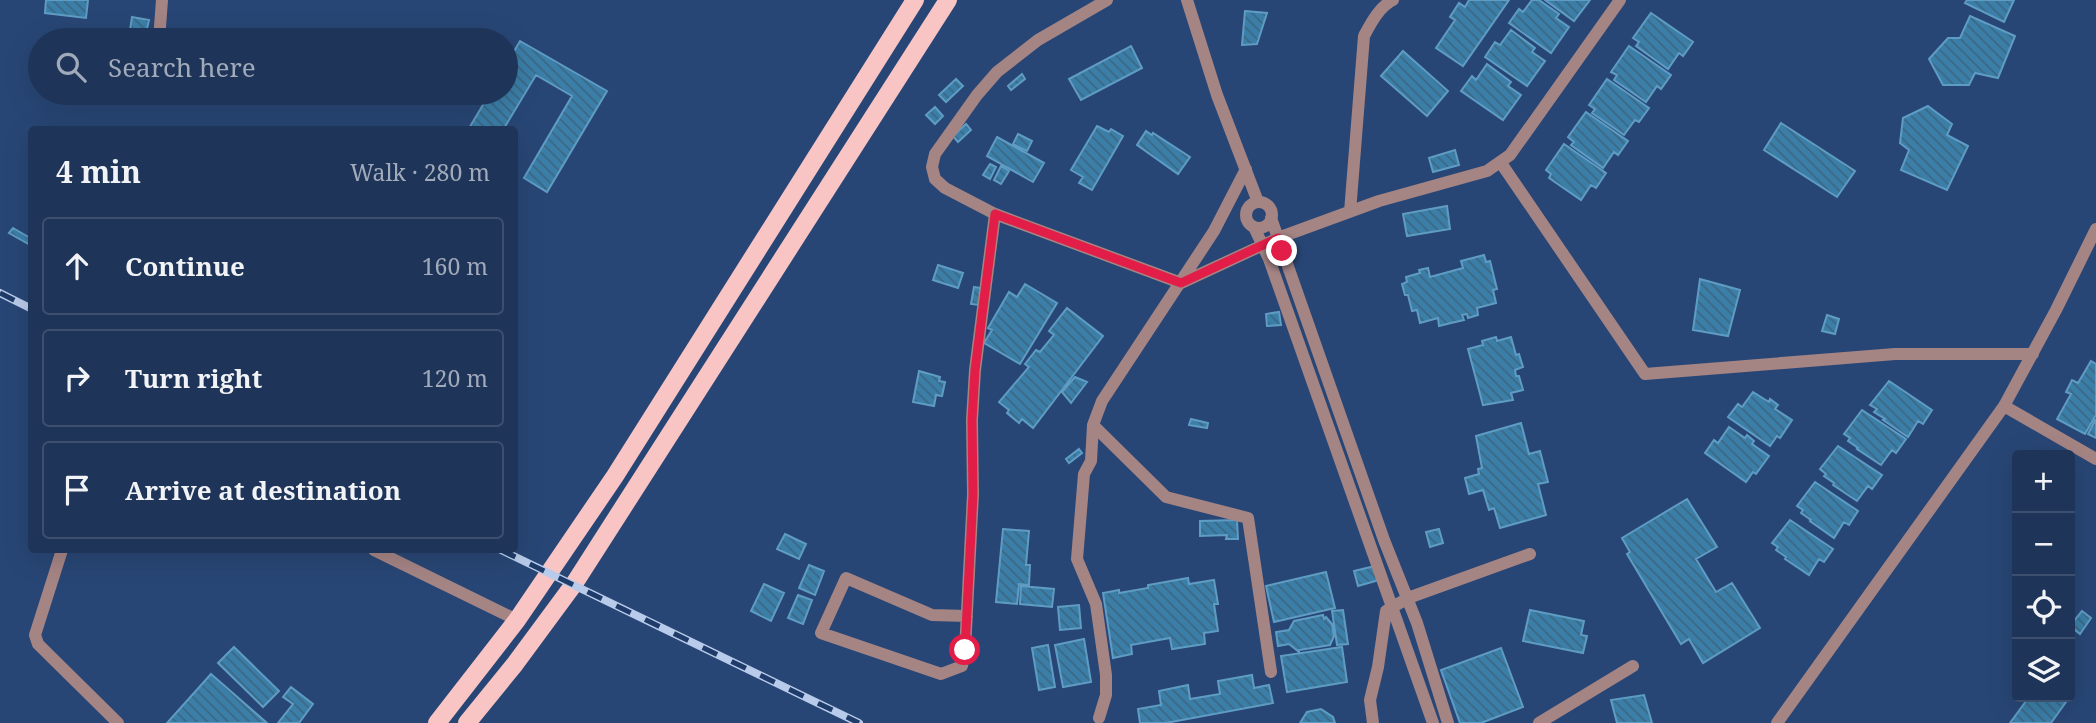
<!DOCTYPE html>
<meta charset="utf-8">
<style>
body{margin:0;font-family:"Noto Serif",serif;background:#263c5e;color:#f1f3f6}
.controls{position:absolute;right:21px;bottom:21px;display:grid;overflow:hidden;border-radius:7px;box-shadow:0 7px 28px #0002}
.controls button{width:63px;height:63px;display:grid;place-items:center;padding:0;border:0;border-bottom:2px solid #3c4f6e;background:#1e3458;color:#f1f3f6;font:35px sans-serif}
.stop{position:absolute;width:21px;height:21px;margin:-16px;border:5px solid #e11d48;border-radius:50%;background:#fff}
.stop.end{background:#e11d48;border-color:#fff;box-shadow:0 2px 7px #0008}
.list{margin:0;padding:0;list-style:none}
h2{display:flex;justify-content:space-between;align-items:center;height:91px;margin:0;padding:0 28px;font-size:30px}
h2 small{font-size:23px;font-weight:400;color:#a1aaba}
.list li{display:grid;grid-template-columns:46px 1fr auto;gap:21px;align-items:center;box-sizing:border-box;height:98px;margin:0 14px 14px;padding:0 14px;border:2px solid #3c4f6e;border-radius:7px}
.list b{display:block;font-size:26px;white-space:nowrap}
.list em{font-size:23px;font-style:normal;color:#a1aaba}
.icon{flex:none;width:38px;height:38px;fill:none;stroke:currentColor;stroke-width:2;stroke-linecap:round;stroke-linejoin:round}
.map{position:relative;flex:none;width:2096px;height:723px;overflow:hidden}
.search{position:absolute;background:#1e3458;box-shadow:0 7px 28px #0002;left:28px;top:28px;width:490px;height:77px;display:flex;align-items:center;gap:18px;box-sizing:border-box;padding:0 24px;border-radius:38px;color:#a1aaba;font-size:26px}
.panel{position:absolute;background:#1e3458;box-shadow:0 7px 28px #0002;left:28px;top:126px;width:490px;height:427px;border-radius:7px}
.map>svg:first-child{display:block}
.building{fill:url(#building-back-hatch);stroke:#5f9cc4;stroke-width:2}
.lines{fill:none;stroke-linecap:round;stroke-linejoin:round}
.minor{stroke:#a58484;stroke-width:12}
.major{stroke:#f8c4c4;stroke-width:18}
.rail-casing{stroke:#b8cbea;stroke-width:8}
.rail{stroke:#1e3b69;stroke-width:5;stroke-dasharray:16;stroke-linecap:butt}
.route{stroke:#e11d48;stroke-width:9}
</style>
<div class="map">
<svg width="2096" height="723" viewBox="0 0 2096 723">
<defs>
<pattern id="building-back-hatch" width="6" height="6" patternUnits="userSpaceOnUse" patternTransform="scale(1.75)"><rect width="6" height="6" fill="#3b7fa9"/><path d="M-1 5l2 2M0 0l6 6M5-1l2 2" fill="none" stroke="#3c6783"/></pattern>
</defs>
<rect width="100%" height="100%" fill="#284675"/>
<!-- building -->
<path class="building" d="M46,0H88L86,18L45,13Z
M1469,0H1509L1463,66L1436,48L1455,20L1450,17L1459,3L1465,7Z
M1532,0H1539L1559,14L1556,18L1569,27L1551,53L1509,23L1519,9L1523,12Z
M1545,0H1590L1574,21Z
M1967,0H2014L2004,22L1965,3Z
M1245,11L1267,13L1257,44L1242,45Z
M1651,13L1693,42L1683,56L1679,53L1668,69L1636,46L1639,42L1633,38Z
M1970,16L2015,36L1998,78L1975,73L1969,85H1943L1929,59L1948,38H1960Z
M132,17L149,20L146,33L130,30Z
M1511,30L1535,48L1532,52L1545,61L1527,86L1485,57L1495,42L1500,45Z
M520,41L607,91L547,192L524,178L572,96L536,75L503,130H468L490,93H506V65Z
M1131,46L1142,68L1081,100L1069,79Z
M1629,46L1671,75L1661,89L1657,86L1646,102L1614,80L1617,75L1611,72Z
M40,49V67L31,57Z
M1403,51L1448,91L1427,116L1381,76Z
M1487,64L1511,82L1508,86L1521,95L1503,120L1461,91L1472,76L1476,80Z
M1022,74L1025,79L1011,90L1008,86Z
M956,79L963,86L946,102L939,95Z
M1607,79L1649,108L1639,122L1635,120L1624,135L1592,113L1595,109L1589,105Z
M1928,106L1952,124L1947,135L1968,146L1947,190L1901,170L1909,150L1900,143L1903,118Z
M935,107L943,116L935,124L926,115Z
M1586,112L1628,141L1618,155L1614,152L1603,168L1571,145L1574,142L1568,137Z
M1781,123L1855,171L1837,197L1764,150Z
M966,124L971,130L958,142L953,136Z
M1097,126L1109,132L1111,129L1123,136L1092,190L1079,183L1083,177L1071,170Z
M1146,131L1152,135L1153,133L1190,157L1178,174L1137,145Z
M1018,134L1032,141L1027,151L1013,144Z
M997,137L1044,163L1033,182L987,156Z
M1564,144L1606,173L1596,188L1591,185L1581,200L1549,178L1551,174L1546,170Z
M1455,150L1459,165L1433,172L1429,158Z
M990,164L996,167L990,179L983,175Z
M1001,166L1009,171L1001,184L994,180Z
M1447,206L1450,229L1407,236L1403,214Z
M13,228L32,239V246L9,233Z
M1484,255L1486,262L1490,261L1497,289L1493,290L1496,303L1477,308L1478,315L1468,318L1467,314L1462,315L1464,320L1451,323L1439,326L1438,318L1420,323L1417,310L1412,311L1408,295H1405L1402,284L1407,282L1406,277L1420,273L1419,270L1428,268L1430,277L1463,268L1461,261Z
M938,265L963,273L958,288L933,280Z
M1700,279L1740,290L1728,336L1693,330Z
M1025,284L1057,303L1020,364L984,343L992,330L988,328L1009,292L1017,297Z
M974,287L981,288L979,305L971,304Z
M1067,308L1103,336L1033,428L1022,419L1019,423L1007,413L1009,410L999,402L1029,367L1025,364L1036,350L1040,352L1054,335L1049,331Z
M1279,312L1281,325L1267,326L1266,314Z
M1827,315L1839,319L1835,334L1822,331Z
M1496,337L1497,341L1511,337L1516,355L1519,354L1523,367L1515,370L1516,376H1519L1523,390L1511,393L1513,400L1483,405L1468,349L1483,345L1482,341Z
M2091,361L2096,364V415L2085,434L2057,419L2071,394L2066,392L2072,380L2078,383Z
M919,371L940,377L939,381L945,382L942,396L936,395L934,406L913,402Z
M1075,377L1087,382L1071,403L1062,392Z
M1889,381L1932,410L1923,424L1918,421L1908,437L1883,420L1885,419L1874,412L1877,409L1870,405Z
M1753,392L1769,402L1770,399L1778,405L1775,409L1792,420L1780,438L1777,436L1770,446L1728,417L1738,404L1742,407Z
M1862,410L1906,439L1896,453L1892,450L1881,465L1857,449L1858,448L1848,441L1850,438L1844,434Z
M1191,419L1208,423L1207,428L1189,425Z
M2096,419V438L2088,434Z
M1521,423L1529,454L1540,451L1548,482L1538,484L1546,515L1500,528L1494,508L1489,510L1483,490L1469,494L1465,478L1479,474L1478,469L1482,468L1476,436Z
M1729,427L1745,438L1747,435L1754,441L1752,444L1769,456L1756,474L1753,472L1746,482L1705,453L1714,440L1718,443Z
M1838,446L1882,475L1872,489L1868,486L1857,501L1833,485L1834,483L1824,476L1826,474L1820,469Z
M1079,449L1082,453L1069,463L1066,459Z
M1815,482L1858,511L1849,525L1844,522L1834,538L1810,521L1811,520L1801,513L1803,510L1797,506Z
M1687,499L1717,547L1696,559L1716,592L1732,583L1760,628L1703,663L1689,639L1681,644L1627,554L1630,552L1622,538Z
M1237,520L1238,539H1226L1227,535L1200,536V521Z
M1790,520L1833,549L1824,562L1819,559L1809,575L1785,559L1786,557L1776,550L1778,547L1772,543Z
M1003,529L1029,531L1026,565H1030L1029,585L1019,584L1017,604L996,602Z
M1439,529L1443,543L1430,547L1426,532Z
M785,534L806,544L799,559L777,549Z
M809,565L824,571L815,595L799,588Z
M1375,566L1379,580L1358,586L1354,571Z
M1326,572L1335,608L1274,622L1266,586Z
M1188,578L1189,584L1214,580L1218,604H1214L1218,631L1204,633L1205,644L1172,649L1170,638L1131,645L1132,654L1113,658L1103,593L1119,590V593L1148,588V585Z
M764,584L784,593L771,621L751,611Z
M1021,586L1054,589L1052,607L1020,604Z
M798,595L812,600L803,624L788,618Z
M1079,605L1081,628L1060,630L1058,607Z
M1343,610L1348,644L1337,645L1332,611Z
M1530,610L1584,621L1581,635L1587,636L1583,653L1523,641Z
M2082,611L2091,618L2080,634L2070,626Z
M1323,615L1324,619L1326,617L1332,624L1334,636L1330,645L1299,650V652L1289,644L1278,646L1276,632L1289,630L1294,621Z
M1084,639L1091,682L1063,687L1055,645Z
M1048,645L1055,687L1039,690L1032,648Z
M234,647L279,691L263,707L218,663Z
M1342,647L1347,682L1287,692L1281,656Z
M1501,648L1523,707L1481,723H1460L1441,670Z
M211,674L267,723H167Z
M1252,675L1254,688L1269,685L1273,703L1166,723H1140L1138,709L1161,705L1159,691L1188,685L1190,699L1220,694L1218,681Z
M291,687L313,704L299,723H278L293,704L283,697Z
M1644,695L1652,723H1617L1611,700Z
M2029,697H2059L2066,702L2051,723H2010Z
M1321,709L1333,717L1335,723H1300L1307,712Z"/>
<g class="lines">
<!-- minor -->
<path class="minor" d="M1107,0L1038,40L997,72L977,95L935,154L932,167L935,179L945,188L995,214L1181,283L1278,238L1379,201L1487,171L1510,155L1620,0
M1187,0L1217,95L1258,202
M159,40L162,0
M1501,163L1645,374L1895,354H2033
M1246 215a13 13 0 1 1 26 0a13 13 0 1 1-26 0Z
M1350,212L1364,36C1371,23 1379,7 1393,0
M1271,218L1384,540L1417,623L1448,723
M1254,227L1269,259L1433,723
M2004,406L2096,459
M1093,425L1166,497L1248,518L1271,672
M62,550L35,635L38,644L118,723
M374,550L517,620
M967,616L932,615L846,578L821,633L941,674L962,666L965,650L973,494L972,420L975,370L995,214
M1099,718L1106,695V675L1096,604L1077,559L1084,474L1091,461L1093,425L1102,401L1214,231L1246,169
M1373,723L1370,700L1378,667L1386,611L1408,598L1530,554
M1539,723L1633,666
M1777,723L2004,406L2056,310L2096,229"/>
<!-- major -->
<path class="major" d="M437,723L517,620L615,476L915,0
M467,723L515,664L574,584L948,0"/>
<defs>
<path id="rail" d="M0,293L32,309
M501,550L859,723"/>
</defs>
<!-- rail casing -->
<use href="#rail" class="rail-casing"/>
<!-- rail -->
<use href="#rail" class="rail"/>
</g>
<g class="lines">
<!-- route -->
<path class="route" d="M965,650L973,494L972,420L975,370L995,214L1181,283L1278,238L1282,251"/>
</g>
</svg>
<div class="controls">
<button>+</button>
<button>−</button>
<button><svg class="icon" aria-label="locate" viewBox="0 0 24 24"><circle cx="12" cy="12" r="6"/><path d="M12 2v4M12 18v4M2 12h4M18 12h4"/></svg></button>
<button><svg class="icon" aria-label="layers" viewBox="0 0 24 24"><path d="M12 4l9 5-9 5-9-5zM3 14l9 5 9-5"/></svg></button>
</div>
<div class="stop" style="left:965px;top:650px"></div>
<div class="stop end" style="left:1282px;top:251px"></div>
<div class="search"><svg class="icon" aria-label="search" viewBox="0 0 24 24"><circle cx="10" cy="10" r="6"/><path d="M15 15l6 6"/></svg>Search here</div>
<section class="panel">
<h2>4 min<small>Walk · 280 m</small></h2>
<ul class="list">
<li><svg class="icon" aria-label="ahead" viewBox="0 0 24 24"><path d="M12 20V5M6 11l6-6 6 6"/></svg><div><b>Continue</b></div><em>160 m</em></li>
<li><svg class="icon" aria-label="right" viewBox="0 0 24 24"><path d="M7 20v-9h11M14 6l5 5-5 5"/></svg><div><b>Turn right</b></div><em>120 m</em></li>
<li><svg class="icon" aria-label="arrive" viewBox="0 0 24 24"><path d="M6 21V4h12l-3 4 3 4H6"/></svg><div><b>Arrive at destination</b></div></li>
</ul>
</section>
</div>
